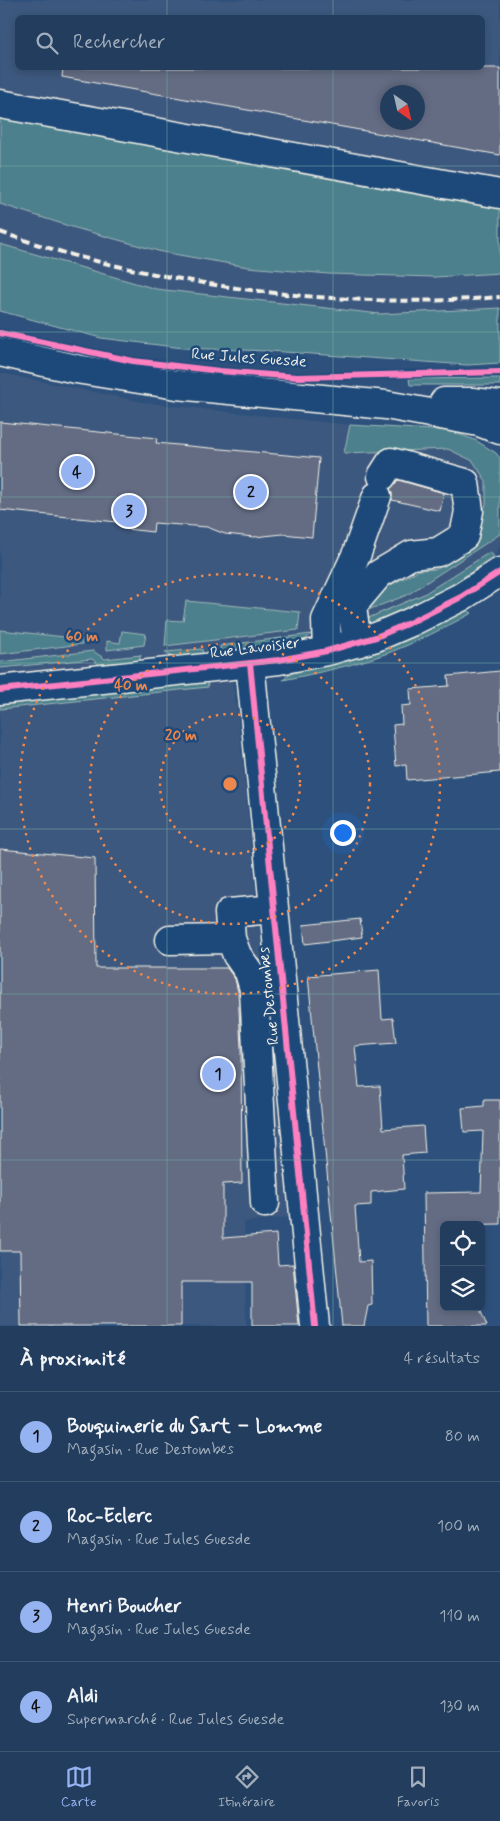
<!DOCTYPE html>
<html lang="fr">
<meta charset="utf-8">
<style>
body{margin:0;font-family:Mynerve,sans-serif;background:#2e4866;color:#f1f3f6}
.controls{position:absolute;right:15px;bottom:15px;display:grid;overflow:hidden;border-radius:8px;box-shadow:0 2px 8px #0003}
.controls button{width:45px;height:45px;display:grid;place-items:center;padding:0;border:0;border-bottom:1px solid #3f5672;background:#223d5d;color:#f1f3f6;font:25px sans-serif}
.compass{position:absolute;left:380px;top:85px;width:45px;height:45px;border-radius:50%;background:#223d5d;box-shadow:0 2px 8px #0003;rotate:146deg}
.you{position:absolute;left:342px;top:832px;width:18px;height:18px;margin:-12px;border:4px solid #fff;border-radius:50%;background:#1a73e8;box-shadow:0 0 0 8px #1a73e833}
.badge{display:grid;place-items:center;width:32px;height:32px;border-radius:50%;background:#95b2f1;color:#111;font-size:16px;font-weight:700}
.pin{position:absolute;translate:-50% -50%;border:2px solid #fff;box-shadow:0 1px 5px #0006}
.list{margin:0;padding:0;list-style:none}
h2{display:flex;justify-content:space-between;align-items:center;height:65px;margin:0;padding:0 20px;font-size:21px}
h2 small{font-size:16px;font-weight:400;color:#a2aebc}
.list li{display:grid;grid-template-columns:32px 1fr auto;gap:15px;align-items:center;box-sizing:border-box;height:90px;padding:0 20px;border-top:1px solid #3f5672}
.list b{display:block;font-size:19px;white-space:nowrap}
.list p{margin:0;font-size:16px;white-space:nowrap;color:#a2aebc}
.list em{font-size:16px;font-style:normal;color:#a2aebc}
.icon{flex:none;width:28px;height:28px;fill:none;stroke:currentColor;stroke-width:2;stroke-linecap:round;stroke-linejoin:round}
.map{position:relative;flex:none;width:500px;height:1326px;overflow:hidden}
.search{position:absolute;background:#223d5d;box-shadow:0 2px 8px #0003;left:15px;right:15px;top:15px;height:55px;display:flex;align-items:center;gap:12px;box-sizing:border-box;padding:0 18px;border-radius:8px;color:#a2aebc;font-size:19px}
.sheet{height:425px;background:#223d5d}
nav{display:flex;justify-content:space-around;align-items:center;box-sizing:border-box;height:70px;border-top:1px solid #3f5672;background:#223d5d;font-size:14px;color:#a2aebc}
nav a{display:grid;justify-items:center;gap:2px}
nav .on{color:#95b2f1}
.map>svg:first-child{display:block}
.built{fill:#3d597e;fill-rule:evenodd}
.green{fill:#4c808c;stroke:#a0b8ba}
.building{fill:#636c83;stroke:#f4f1e8;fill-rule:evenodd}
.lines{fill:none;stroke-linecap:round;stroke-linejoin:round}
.minor-casing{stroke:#f4f1e8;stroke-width:31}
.minor{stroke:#1f4a7a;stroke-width:28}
.rail{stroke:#f4f1e8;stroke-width:4;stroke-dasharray:8 4;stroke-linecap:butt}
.cycleway-casing{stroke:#1f4a7a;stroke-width:9}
.cycleway{stroke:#ff80c0;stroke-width:6}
.grid{fill:none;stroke:#76ada5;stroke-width:1;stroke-opacity:0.55}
.ring{fill:none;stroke:#ec874e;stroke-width:2.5;stroke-dasharray:2.5 5}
.labels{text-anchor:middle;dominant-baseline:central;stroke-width:5;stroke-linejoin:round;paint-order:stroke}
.street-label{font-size:16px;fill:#f4f1e8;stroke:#1f4a7a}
.centre{fill:#ec874e;stroke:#1f4a7a;stroke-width:2.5}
.ring-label{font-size:15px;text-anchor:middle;font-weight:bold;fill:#ec874e;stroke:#1f4a7a;stroke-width:5;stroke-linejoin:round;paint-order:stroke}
</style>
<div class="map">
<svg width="500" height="1326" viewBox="0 0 500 1326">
<rect width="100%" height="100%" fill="#2d517c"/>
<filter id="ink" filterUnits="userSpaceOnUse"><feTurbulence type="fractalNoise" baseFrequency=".02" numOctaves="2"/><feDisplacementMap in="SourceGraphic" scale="10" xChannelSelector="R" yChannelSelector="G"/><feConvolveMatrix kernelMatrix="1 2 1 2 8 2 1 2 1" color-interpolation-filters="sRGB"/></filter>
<g filter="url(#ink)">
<!-- built -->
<path class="built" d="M0,0H500V352L270,351L183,348L101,338L0,311ZM18,18H482V68H18ZM388,92H418V122H388Z
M0,373L147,403L350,425L450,431L475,440L496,453L500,458V546L494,557L369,626L302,643L228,653L238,716L288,1217L244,1222L246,1326H0Z"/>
<!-- green -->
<path class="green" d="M0,114L500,202V273L435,277L329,274L248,267L162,252L72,227L0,204Z
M0,244L156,289L380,314L500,308V363L467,365L270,351L183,348L101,338L0,311Z
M500,378V385H410L409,379Z
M350,425L450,431L475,440L496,453L500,458V534L407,595L368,610L374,594L419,570L437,569L470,549L486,504V481L473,461L448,449L344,453Z
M490,552L494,557L433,597L401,613L369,626L366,619L424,594Z
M186,601L300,612L298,630L165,646L167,620L183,621Z
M465,609L472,613C444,628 417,642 388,653C354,665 318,673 283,680C298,663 380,648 406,638C426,630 446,620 465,609Z
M0,630L83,639L82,644L0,654Z
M122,631L146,634L144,645L107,650V641L120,643Z
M311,634L302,643L221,653L220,646Z
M202,649L203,656L174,659L165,652Z
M93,651L105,659L141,655L138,663L101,666L92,659L0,668V662Z
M207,680L208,687L0,709V702Z"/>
<!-- building -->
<path class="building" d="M63,68H500V155L62,77ZM388,92H418V122H388Z
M0,422L157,438L156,443L319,458L312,537L283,534L254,537L225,534L207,527L154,523L153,532L126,529L127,523L0,510Z
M398,480L444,493L440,511L392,500V494L390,489Z
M500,671V772L407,780L406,765L396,766L393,725L402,724L401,706L411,705L410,689L449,686L448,676Z
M0,849L95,858L96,968H227L235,979L238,992L241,1047L242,1183L223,1184V1238L276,1234L278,1265L293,1264L299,1326H252V1282H181V1326H21L20,1251H0Z
M360,919L362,937L305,944L303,925Z
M379,970L382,1019L393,1018L396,1043L355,1046L359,1087L380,1086L383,1129L423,1126L425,1153L402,1155L404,1189L371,1192V1205L355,1206L359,1262L371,1261L372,1305L368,1306L364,1326H342L308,976Z
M484,1100H500V1224L444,1225V1307H479L487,1326H426L424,1193L481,1192L483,1131L464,1132L462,1108L484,1106Z"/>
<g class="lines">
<defs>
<path id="minor" d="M0,104L500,194
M0,352L76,369L177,385L386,405L479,422L500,430
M444,402H472L500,405
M357,643L352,606L379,574L411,555L438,552L464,536L469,511L465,483L391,462L382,476
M327,651L326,620L357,553L377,496
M250,663L315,1326
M0,690L279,660L327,651L376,637L411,622L461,597L500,572
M170,940L231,939
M265,1203L254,989L249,972L237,955L231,939L229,913L274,909"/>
</defs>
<!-- minor casing -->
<use href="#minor" class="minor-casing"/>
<!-- minor -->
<use href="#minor" class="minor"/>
<!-- rail -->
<path class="rail" d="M0,232C24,240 48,248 72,255C211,291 357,309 500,297"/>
<defs>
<path id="cycleway" d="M0,333L133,361L220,371L297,377L500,372
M250,663L315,1326
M0,690L279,660L327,651L376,637L411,622L461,597L500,572"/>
</defs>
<!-- cycleway casing -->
<use href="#cycleway" class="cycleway-casing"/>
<!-- cycleway -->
<use href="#cycleway" class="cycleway"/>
</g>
</g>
<!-- grid -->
<path class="grid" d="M167,0V18M333,0V18M167,68V1326M333,68V1326M0,166H500M0,332H500M0,497H500M0,663H500M0,829H500M0,994H500M0,1160H500"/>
<!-- distance rings -->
<g class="ring">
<circle cx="230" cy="784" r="70"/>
<circle cx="230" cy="784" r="140"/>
<circle cx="230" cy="784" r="210"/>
</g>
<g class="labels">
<!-- street labels -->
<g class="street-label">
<text transform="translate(249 358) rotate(4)">Rue Jules Guesde</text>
<text transform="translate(255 648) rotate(-7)">Rue Lavoisier</text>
<text transform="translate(269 996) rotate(-96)">Rue Destombes</text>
</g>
</g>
<circle cx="230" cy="784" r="8" class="centre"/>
<g class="ring-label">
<text x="82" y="641">60 m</text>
<text x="131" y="690">40 m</text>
<text x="181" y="740">20 m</text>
</g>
</svg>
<div class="controls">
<button><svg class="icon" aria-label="locate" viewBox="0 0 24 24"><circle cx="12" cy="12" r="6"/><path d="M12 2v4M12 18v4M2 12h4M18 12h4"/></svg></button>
<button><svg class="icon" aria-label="layers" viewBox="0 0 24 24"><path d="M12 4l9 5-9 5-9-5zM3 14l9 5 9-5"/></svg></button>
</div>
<svg class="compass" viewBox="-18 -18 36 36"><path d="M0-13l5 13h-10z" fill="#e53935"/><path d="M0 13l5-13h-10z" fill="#a2aebc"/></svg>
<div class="you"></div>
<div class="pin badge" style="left:218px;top:1074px">1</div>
<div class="pin badge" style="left:251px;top:492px">2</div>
<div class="pin badge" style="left:129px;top:511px">3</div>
<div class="pin badge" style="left:77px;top:472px">4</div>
<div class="search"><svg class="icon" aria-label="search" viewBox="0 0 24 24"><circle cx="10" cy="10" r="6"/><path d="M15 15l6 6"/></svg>Rechercher</div>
</div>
<section class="sheet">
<h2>À proximité<small>4 résultats</small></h2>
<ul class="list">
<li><span class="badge">1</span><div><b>Bouquinerie du Sart – Lomme</b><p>Magasin · Rue Destombes</p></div><em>80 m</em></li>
<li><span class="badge">2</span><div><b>Roc-Eclerc</b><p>Magasin · Rue Jules Guesde</p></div><em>100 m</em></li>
<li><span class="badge">3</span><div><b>Henri Boucher</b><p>Magasin · Rue Jules Guesde</p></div><em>110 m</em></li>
<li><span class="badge">4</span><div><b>Aldi</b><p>Supermarché · Rue Jules Guesde</p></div><em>130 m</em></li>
</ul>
</section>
<nav>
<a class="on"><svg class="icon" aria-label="map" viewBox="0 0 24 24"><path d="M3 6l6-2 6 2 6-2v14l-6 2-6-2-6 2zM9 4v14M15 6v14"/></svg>Carte</a>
<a><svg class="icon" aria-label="directions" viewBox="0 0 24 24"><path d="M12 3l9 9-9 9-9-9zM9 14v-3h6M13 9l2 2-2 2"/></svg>Itinéraire</a>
<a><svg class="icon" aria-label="saved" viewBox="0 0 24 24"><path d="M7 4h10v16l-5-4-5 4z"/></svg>Favoris</a>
</nav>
